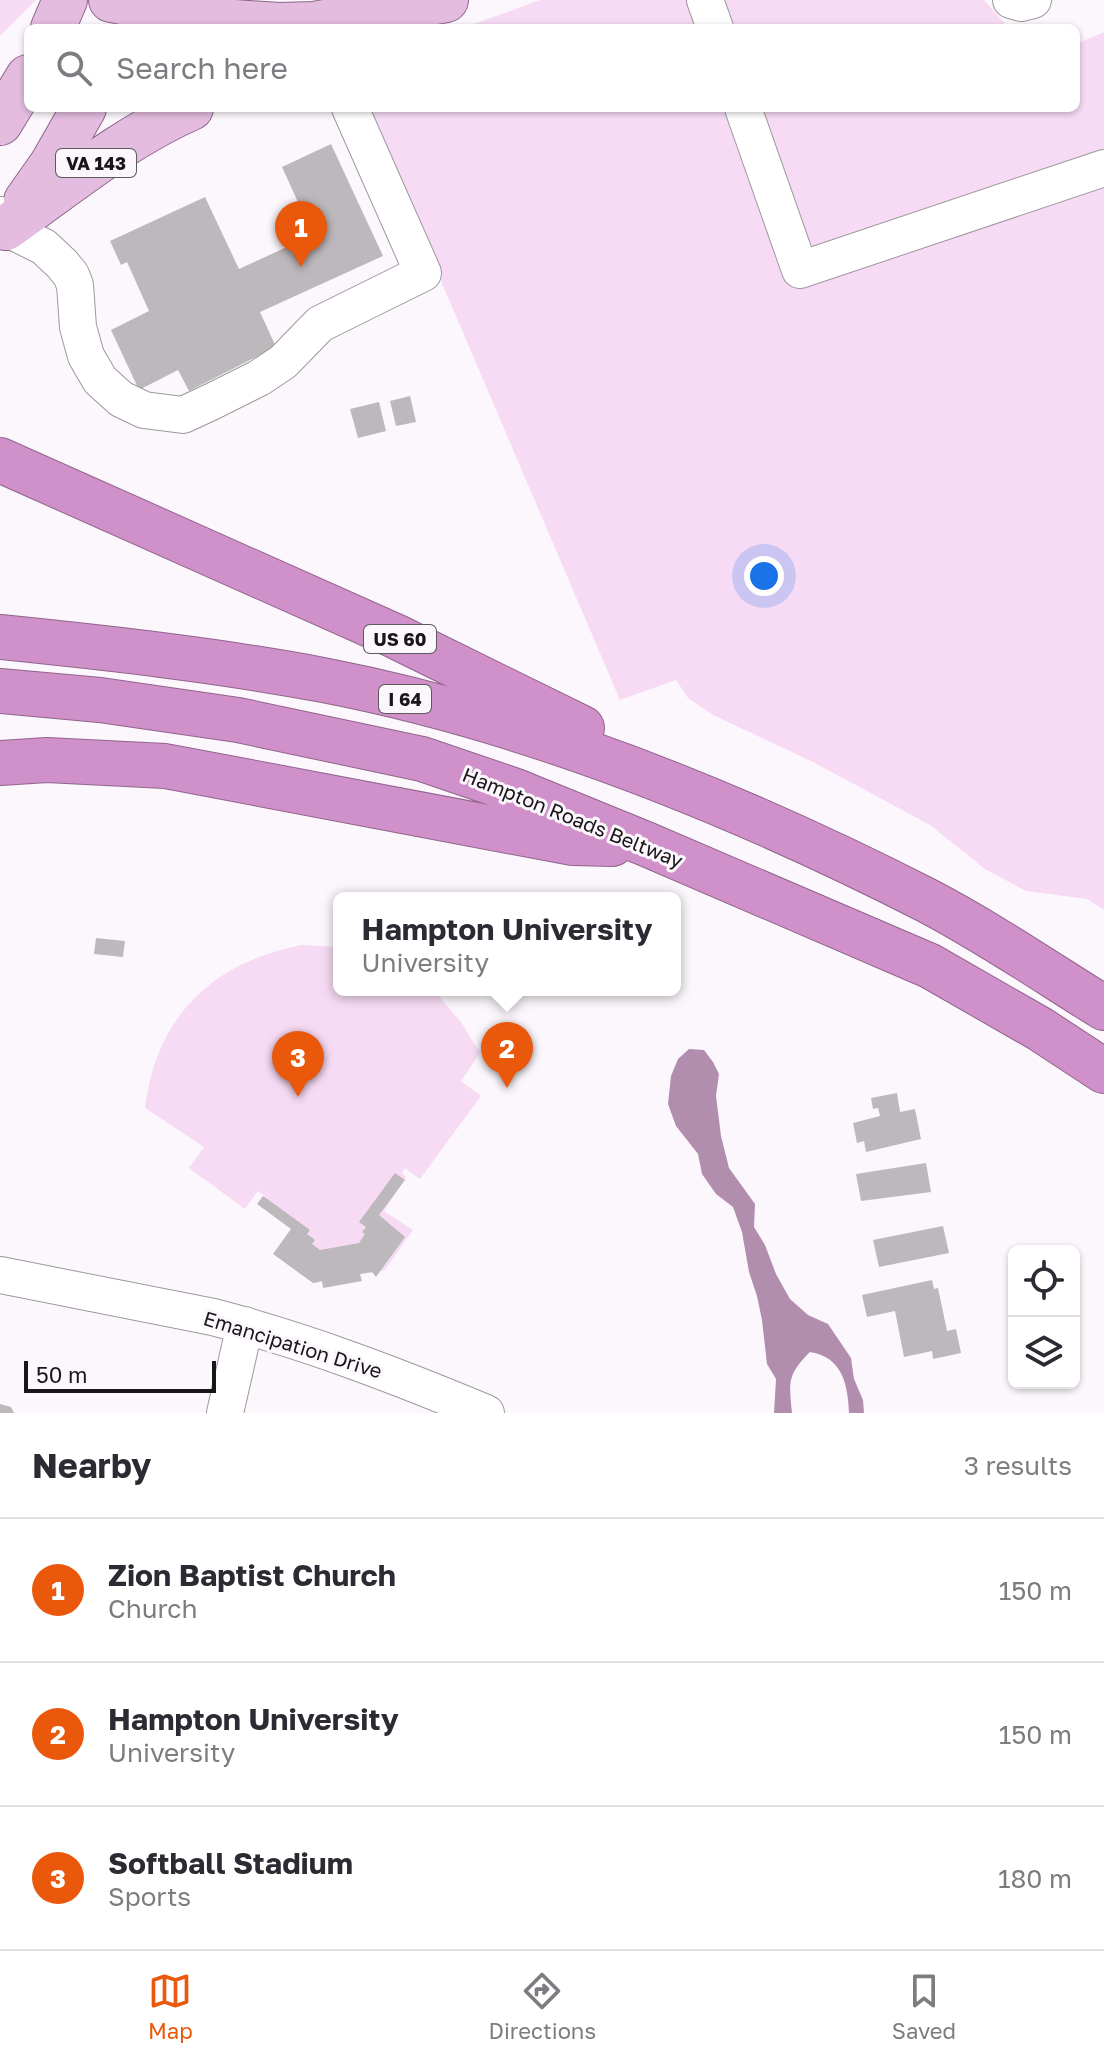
<!DOCTYPE html>
<style>
body{margin:0;font-family:"Golos Text",sans-serif;background:#f2f2f3;color:#2b2b33}
.controls{position:absolute;right:24px;bottom:24px;display:grid;overflow:hidden;border-radius:12px;box-shadow:0 2px 6px #0004}
.controls button{width:72px;height:72px;display:grid;place-items:center;padding:0;border:0;border-bottom:2px solid #e1e1e2;background:#fff;color:#2b2b33;font:40px sans-serif}
.scale{position:absolute;left:24px;bottom:20px;width:192px;box-sizing:border-box;padding-left:8px;border:4px solid #181618;border-top:0;font-size:22px;line-height:28px;white-space:nowrap;color:#181618;-webkit-text-stroke:6px #fcf7fc;paint-order:stroke}
.you{position:absolute;left:764px;top:576px;width:28px;height:28px;margin:-20px;border:6px solid #fff;border-radius:50%;background:#1a73e8;box-shadow:0 0 0 12px #1a73e833}
.badge{display:grid;place-items:center;width:52px;height:52px;border-radius:50%;background:#ea580c;color:#fff;font-size:26px;font-weight:700}
.pin{position:absolute;translate:-50% -66px;filter:drop-shadow(0 2px 4px #0008)}
.pin::after{content:'';position:absolute;top:42px;width:28px;height:24px;background:inherit;clip-path:polygon(0 0,100% 0,50% 100%)}
.popup{position:absolute;left:333px;top:892px;width:348px;height:104px;box-sizing:border-box;display:grid;place-content:center;border-radius:12px;background:#fff;filter:drop-shadow(0 2px 6px #0005);font-size:26px;white-space:nowrap;color:#7c7c81}
.popup b{font-size:30px;color:#2b2b33}
.popup::after{content:'';position:absolute;left:50%;top:100%;margin-left:-16px;border:16px solid transparent;border-top-color:#fff}
.list{margin:0;padding:0;list-style:none}
h2{display:flex;justify-content:space-between;align-items:center;height:104px;margin:0;padding:0 32px;font-size:34px}
h2 small{font-size:26px;font-weight:400;color:#7c7c81}
.list li{display:grid;grid-template-columns:52px 1fr auto;gap:24px;align-items:center;box-sizing:border-box;height:144px;padding:0 32px;border-top:2px solid #e1e1e2}
.list b{display:block;font-size:30px;white-space:nowrap}
.list p{margin:0;font-size:26px;white-space:nowrap;color:#7c7c81}
.list em{font-size:26px;font-style:normal;color:#7c7c81}
.icon{flex:none;width:44px;height:44px;fill:none;stroke:currentColor;stroke-width:2;stroke-linecap:round;stroke-linejoin:round}
.map{position:relative;flex:none;width:1104px;height:1413px;overflow:hidden}
.search{position:absolute;background:#fff;box-shadow:0 2px 6px #0004;left:24px;right:24px;top:24px;height:88px;display:flex;align-items:center;gap:20px;box-sizing:border-box;padding:0 28px;border-radius:12px;color:#7c7c81;font-size:30px}
.sheet{height:536px;background:#fff}
nav{display:flex;justify-content:space-around;align-items:center;box-sizing:border-box;height:112px;border-top:2px solid #e1e1e2;background:#fff;font-size:22px;color:#7c7c81}
nav a{display:grid;justify-items:center;gap:4px}
nav .on{color:#ea580c}
.map>svg:first-child{display:block}
.green{fill:#f7dbf4}
.water{fill:#b28eae}
.building{fill:#bdb8bc}
.lines{fill:none;stroke-linecap:round;stroke-linejoin:round}
.minor-casing{stroke:#9d989c;stroke-width:38}
.major-casing{stroke:#90658c;stroke-width:46}
.highway-casing{stroke:#90658c;stroke-width:46}
.minor{stroke:#fff;stroke-width:36}
.major{stroke:#e3bcdf;stroke-width:44}
.highway{stroke:#d090ca;stroke-width:44}
.labels{text-anchor:middle;dominant-baseline:central;stroke-width:6;stroke-linejoin:round;paint-order:stroke}
.shield{fill:#fcf7fc;stroke:#5c5a5c;stroke-width:2}
.shield-label{font-size:18px;font-weight:bold;fill:#181618}
.street-label{font-size:20px;fill:#181618;stroke:#fcf7fc}
</style>
<div class="map">
<svg width="1104" height="1413" viewBox="0 0 1104 1413">
<rect width="100%" height="100%" fill="#fcf7fc"/>
<!-- green -->
<path class="green" d="M0,0H36L0,36Z
M540,0H984L1009,28H463Z
M1104,32V910L1087,899L1026,891L985,869L930,825L813,762L713,715L688,698L676,680L620,700L367,108H1076V44Z
M302,945L339,947V990H433L461,1022L480,1053L461,1081L481,1096L420,1179L405,1168L402,1173L406,1177L384,1211L413,1230L385,1270L315,1283L274,1254L293,1227L260,1203L265,1196L258,1191L245,1209L189,1168L204,1147L145,1108C156,1016 213,962 302,945Z"/>
<!-- water -->
<path class="water" d="M689,1049L704,1050L713,1062L719,1074L716,1096L721,1136L729,1168L755,1204L754,1227L765,1245L776,1274L790,1299L808,1315L828,1324L851,1358L854,1379L863,1400L864,1413H849C848,1386 843,1357 810,1352C787,1375 789,1382 792,1413H774L776,1379L767,1364L762,1320L757,1296L749,1272L742,1232L733,1207L716,1194L702,1174L698,1154L676,1126L668,1104L671,1076L678,1059Z"/>
<!-- building -->
<path class="building" d="M331,144L383,256L260,312L276,347L189,391L178,370L139,390L111,330L149,311L127,262L121,265L110,241L205,197L239,269L313,235L282,167Z
M410,396L416,422L396,426L390,401Z
M379,402L386,431L358,438L350,409Z
M96,938L125,941L123,957L94,954Z
M897,1093L900,1112L915,1109L921,1139L866,1152L864,1141L857,1143L853,1123L880,1116L878,1108L873,1109L871,1098Z
M926,1163L931,1192L861,1201L856,1174Z
M395,1173L405,1180L379,1215L405,1237L376,1277L372,1272L360,1274L362,1281L323,1288L322,1281L313,1283L273,1254L291,1229L257,1204L263,1196L310,1230L307,1234L315,1240L312,1244L320,1250L359,1243L365,1234L362,1232L366,1227L359,1222Z
M943,1226L949,1253L879,1267L873,1240Z
M932,1280L934,1289L938,1288L947,1331L956,1329L961,1353L933,1359L932,1351L904,1357L895,1311L867,1317L862,1295Z
M0,1404L11,1407L14,1413H0Z"/>
<g class="lines">
<defs>
<path id="minor" d="M705,0L715,28
M1011,0L1021,3L1033,0
M743,108L800,270L1104,168
M0,215L6,228L44,247L62,264L71,275L75,285L78,327L86,356L100,380L121,399L144,410L183,415L211,402L259,378L283,362L320,324L423,273L350,108
M0,1275L213,1317C306,1341 397,1376 486,1413
M225,1413L245,1325"/>
<path id="major" d="M111,0L219,21L279,25L314,24L446,0
M53,28L65,0
M0,123L28,77
M26,201L52,164L84,108
M6,228C67,185 123,138 191,108"/>
<path id="highway" d="M0,460L395,636L582,728
M0,637C108,648 217,660 323,680C531,720 740,805 928,901C989,933 1046,972 1104,1008
M0,691L100,700L238,720L422,759L516,791L646,844L930,966L1040,1029L1104,1071
M0,763L47,760L165,766L572,843L612,844"/>
</defs>
<!-- minor casing -->
<use href="#minor" class="minor-casing"/>
<!-- major casing -->
<use href="#major" class="major-casing"/>
<!-- highway casing -->
<use href="#highway" class="highway-casing"/>
<!-- minor -->
<use href="#minor" class="minor"/>
<!-- major -->
<use href="#major" class="major"/>
<!-- highway -->
<use href="#highway" class="highway"/>
</g>
<g class="labels">
<!-- shield labels -->
<g class="shield">
<rect x="56" y="149" width="80" height="28" rx="6"/>
<rect x="364" y="625" width="72" height="28" rx="6"/>
<rect x="379" y="685" width="52" height="28" rx="6"/>
</g>
<g class="shield-label">
<text x="96" y="163">VA 143</text>
<text x="400" y="639">US 60</text>
<text x="405" y="699">I 64</text>
</g>
<!-- street labels -->
<g class="street-label">
<text transform="translate(573 817) rotate(22)">Hampton Roads Beltway</text>
<text transform="translate(293 1344) rotate(17)">Emancipation Drive</text>
</g>
</g>
</svg>
<div class="controls">
<button><svg class="icon" aria-label="locate" viewBox="0 0 24 24"><circle cx="12" cy="12" r="6"/><path d="M12 2v4M12 18v4M2 12h4M18 12h4"/></svg></button>
<button><svg class="icon" aria-label="layers" viewBox="0 0 24 24"><path d="M12 4l9 5-9 5-9-5zM3 14l9 5 9-5"/></svg></button>
</div>
<div class="scale">50 m</div>
<div class="you"></div>
<div class="pin badge" style="left:301px;top:267px">1</div>
<div class="pin badge" style="left:507px;top:1088px">2</div>
<div class="popup"><b>Hampton University</b>University</div>
<div class="pin badge" style="left:298px;top:1097px">3</div>
<div class="search"><svg class="icon" aria-label="search" viewBox="0 0 24 24"><circle cx="10" cy="10" r="6"/><path d="M15 15l6 6"/></svg>Search here</div>
</div>
<section class="sheet">
<h2>Nearby<small>3 results</small></h2>
<ul class="list">
<li><span class="badge">1</span><div><b>Zion Baptist Church</b><p>Church</p></div><em>150 m</em></li>
<li><span class="badge">2</span><div><b>Hampton University</b><p>University</p></div><em>150 m</em></li>
<li><span class="badge">3</span><div><b>Softball Stadium</b><p>Sports</p></div><em>180 m</em></li>
</ul>
</section>
<nav>
<a class="on"><svg class="icon" aria-label="map" viewBox="0 0 24 24"><path d="M3 6l6-2 6 2 6-2v14l-6 2-6-2-6 2zM9 4v14M15 6v14"/></svg>Map</a>
<a><svg class="icon" aria-label="directions" viewBox="0 0 24 24"><path d="M12 3l9 9-9 9-9-9zM9 14v-3h6M13 9l2 2-2 2"/></svg>Directions</a>
<a><svg class="icon" aria-label="saved" viewBox="0 0 24 24"><path d="M7 4h10v16l-5-4-5 4z"/></svg>Saved</a>
</nav>
